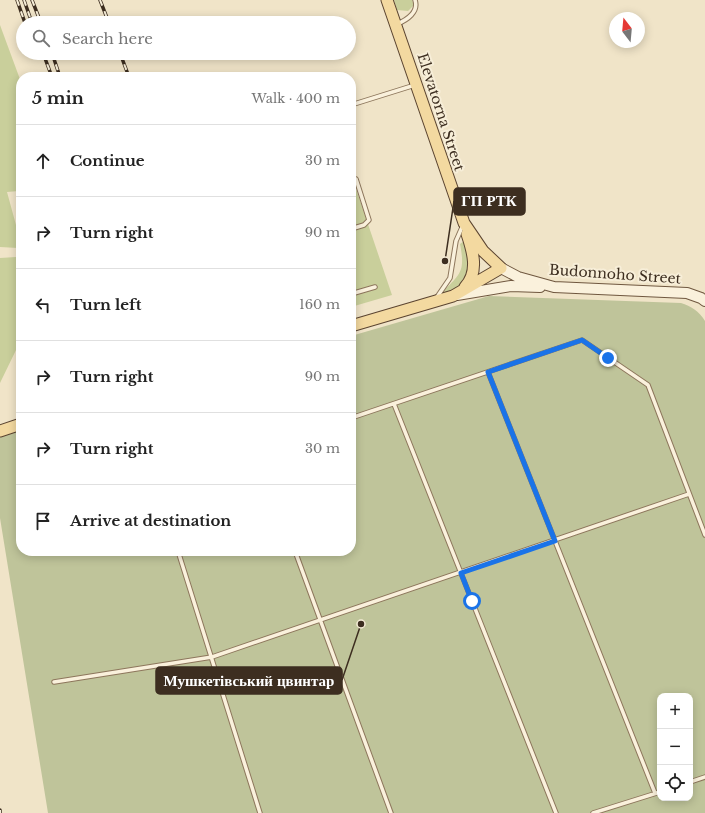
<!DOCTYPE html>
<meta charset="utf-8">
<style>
body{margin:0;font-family:"Libre Baskerville",serif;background:#f2f2f2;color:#222}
.controls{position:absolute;right:12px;bottom:12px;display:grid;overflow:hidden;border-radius:8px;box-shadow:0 2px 10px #0003}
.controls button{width:36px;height:36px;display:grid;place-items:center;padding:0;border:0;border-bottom:1px solid #e0e0e0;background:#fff;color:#222;font:20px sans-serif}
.compass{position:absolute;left:609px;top:12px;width:36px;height:36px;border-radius:50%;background:#fff;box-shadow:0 2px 10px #0003;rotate:344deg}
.stop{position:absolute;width:12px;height:12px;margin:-9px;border:3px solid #1a73e8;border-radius:50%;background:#fff}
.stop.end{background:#1a73e8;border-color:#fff;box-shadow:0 1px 4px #0008}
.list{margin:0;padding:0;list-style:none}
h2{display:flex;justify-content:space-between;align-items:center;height:52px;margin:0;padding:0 16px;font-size:17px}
h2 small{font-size:13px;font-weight:400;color:#767676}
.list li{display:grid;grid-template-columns:26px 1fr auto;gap:12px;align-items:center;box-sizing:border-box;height:72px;padding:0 16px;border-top:1px solid #e0e0e0}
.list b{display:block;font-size:15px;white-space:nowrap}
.list em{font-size:13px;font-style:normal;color:#767676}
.icon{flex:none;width:22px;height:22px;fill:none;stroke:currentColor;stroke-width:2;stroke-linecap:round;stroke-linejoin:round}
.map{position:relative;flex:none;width:705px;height:813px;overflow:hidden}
.search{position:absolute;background:#fff;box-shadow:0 2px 10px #0003;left:16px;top:16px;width:340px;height:44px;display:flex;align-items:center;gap:10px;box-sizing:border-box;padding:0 14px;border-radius:22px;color:#767676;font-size:15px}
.panel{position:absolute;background:#fff;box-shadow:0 2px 10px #0003;left:16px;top:72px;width:340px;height:484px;border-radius:16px}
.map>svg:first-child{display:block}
.green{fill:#c9cf9b}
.cemetery{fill:#bfc49a;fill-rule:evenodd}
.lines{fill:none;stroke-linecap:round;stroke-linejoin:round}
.service-casing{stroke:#8d765c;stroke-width:5.5}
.secondary-casing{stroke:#6f573f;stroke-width:12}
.primary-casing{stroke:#5b4430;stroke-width:13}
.service{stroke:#faf1dc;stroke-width:3.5}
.secondary{stroke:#faf1dc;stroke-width:10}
.primary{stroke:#f3d9a0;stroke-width:11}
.rail-casing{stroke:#3d2e20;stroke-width:3.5}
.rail{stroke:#f7eed8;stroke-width:2;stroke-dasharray:6;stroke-linecap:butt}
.route{stroke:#1a73e8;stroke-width:5}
.labels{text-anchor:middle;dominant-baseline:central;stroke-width:4;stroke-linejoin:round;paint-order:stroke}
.street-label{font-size:14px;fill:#3d2e20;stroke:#f7eed8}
.leader{fill:none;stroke:#3d2e20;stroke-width:1.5}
.callout-dot{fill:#3d2e20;stroke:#f7eed8;stroke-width:1.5}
.callout{fill:#3d2e20;stroke:#3d2e20;stroke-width:1.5}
.callout-label{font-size:15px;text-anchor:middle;font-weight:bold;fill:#fff}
</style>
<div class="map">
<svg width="705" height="813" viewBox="0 0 705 813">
<rect width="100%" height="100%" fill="#f0e4c8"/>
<!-- green -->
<path class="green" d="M394,0H412L414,5L408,11L397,10Z
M0,25L21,82V209L18,210L19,191L7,192L19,236L18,248L0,247Z
M351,174L392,295L351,307Z
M464,241L469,259L467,280L450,292L440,295C459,274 466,274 460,244Z
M16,257L17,348L0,383V258Z"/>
<!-- cemetery -->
<path class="cemetery" d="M489,296L681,303C691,306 699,311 705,321V813H48L0,518V436L21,430V551H351V336ZM660,696H690V798H660Z"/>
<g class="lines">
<defs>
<path id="service" d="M397,24C407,20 419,12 415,0
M351,105L415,85
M351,181L356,179L369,220L364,225L351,229
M351,294L375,287
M437,297L450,278L456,241L463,225
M488,372L655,793
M394,404L556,813
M351,418L582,340L648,385L705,535
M178,551L260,813
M295,551L391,813
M54,682L212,657L689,494
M690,782L705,777
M593,813L660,792"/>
<path id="secondary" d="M501,268L518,277L554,287L687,293L701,298L705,301
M457,295L511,286L540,287"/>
<path id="primary" d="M465,287C479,272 473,252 467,234
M351,326L453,296L501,268L483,251L464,223L387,0
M0,431L21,424"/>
</defs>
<!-- service casing -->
<use href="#service" class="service-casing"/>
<!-- secondary casing -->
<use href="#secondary" class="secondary-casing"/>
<!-- primary casing -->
<use href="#primary" class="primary-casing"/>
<!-- service -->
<use href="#service" class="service"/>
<!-- secondary -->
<use href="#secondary" class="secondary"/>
<!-- primary -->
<use href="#primary" class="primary"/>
<defs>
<path id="rail" d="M17,0L25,23
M24,0L32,23
M32,0L41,23
M100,0L109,23
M43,53L52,77
M52,53L60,77
M120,53L129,77
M0,810V813"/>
</defs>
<!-- rail casing -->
<use href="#rail" class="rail-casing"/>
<!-- rail -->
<use href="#rail" class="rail"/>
</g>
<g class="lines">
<!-- route -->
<path class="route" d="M472,601L461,573L555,541L488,372L582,340L608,358"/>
</g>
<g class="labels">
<!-- street labels -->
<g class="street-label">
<text transform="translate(441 112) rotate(72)">Elevatorna Street</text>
<text transform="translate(615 274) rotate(4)">Budonnoho Street</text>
</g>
</g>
<!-- callouts -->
<path class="leader" d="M445 261L454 201M361 624L342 680"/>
<g class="callout-dot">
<circle cx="445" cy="261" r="4"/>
<circle cx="361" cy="624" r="4"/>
</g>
<g class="callout">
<rect x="454" y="188" width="71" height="27" rx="4"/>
<rect x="156" y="667" width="186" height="27" rx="4"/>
</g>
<g class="callout-label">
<text x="489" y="206">ГП РТК</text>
<text x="249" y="686">Мушкетівський цвинтар</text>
</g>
</svg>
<div class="controls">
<button>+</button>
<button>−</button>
<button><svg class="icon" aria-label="locate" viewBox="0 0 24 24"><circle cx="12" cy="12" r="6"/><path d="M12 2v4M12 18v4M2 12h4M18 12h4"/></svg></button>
</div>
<svg class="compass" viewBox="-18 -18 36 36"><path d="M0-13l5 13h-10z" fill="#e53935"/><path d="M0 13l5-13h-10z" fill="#767676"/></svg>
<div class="stop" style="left:472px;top:601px"></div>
<div class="stop end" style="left:608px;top:358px"></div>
<div class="search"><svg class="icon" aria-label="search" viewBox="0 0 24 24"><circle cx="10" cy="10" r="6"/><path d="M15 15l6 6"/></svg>Search here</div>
<section class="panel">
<h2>5 min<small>Walk · 400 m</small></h2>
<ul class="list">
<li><svg class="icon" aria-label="ahead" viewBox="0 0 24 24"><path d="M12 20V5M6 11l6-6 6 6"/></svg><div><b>Continue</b></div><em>30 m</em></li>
<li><svg class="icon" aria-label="right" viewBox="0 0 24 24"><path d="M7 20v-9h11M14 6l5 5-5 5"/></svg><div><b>Turn right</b></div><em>90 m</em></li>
<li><svg class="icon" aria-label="left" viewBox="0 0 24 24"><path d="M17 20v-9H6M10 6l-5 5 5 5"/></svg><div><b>Turn left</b></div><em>160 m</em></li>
<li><svg class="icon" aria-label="right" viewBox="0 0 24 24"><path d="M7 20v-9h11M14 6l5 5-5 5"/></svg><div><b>Turn right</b></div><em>90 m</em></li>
<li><svg class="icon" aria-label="right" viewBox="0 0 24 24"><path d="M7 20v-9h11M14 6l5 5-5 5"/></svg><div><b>Turn right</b></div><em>30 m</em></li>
<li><svg class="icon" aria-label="arrive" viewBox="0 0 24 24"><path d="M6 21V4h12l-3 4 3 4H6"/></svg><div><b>Arrive at destination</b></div></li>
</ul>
</section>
</div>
